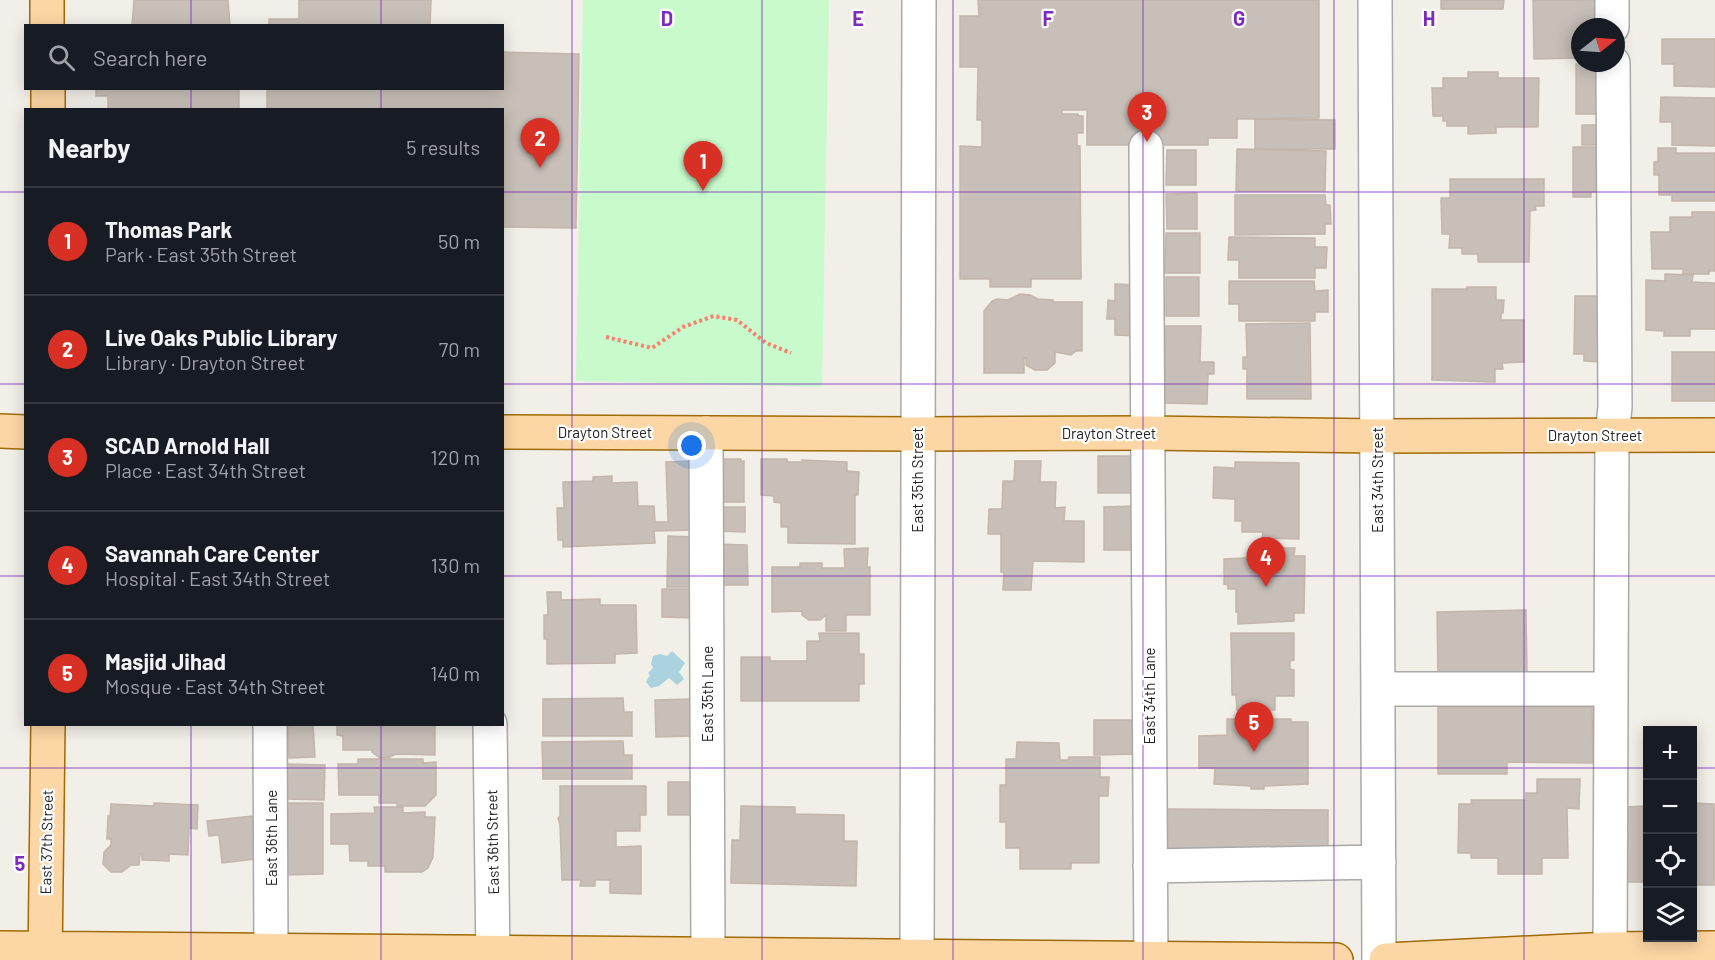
<!DOCTYPE html>
<meta charset="utf-8">
<style>
body{margin:0;font-family:Barlow,sans-serif;background:#242831;color:#f1f3f6}
.controls{position:absolute;right:18px;bottom:18px;display:grid;overflow:hidden;border-radius:0px;box-shadow:0 3px 15px #0003}
.controls button{width:54px;height:54px;display:grid;place-items:center;padding:0;border:0;border-bottom:2px solid #363941;background:#171b24;color:#f1f3f6;font:30px sans-serif}
.compass{position:absolute;left:1571px;top:18px;width:54px;height:54px;border-radius:50%;background:#171b24;box-shadow:0 3px 15px #0003;rotate:73deg}
.you{position:absolute;left:692px;top:446px;width:21px;height:21px;margin:-15px;border:4px solid #fff;border-radius:50%;background:#1a73e8;box-shadow:0 0 0 9px #1a73e833}
.badge{display:grid;place-items:center;width:39px;height:39px;border-radius:50%;background:#d93025;color:#fff;font-size:20px;font-weight:700}
.pin{position:absolute;translate:-50% -50px;filter:drop-shadow(0 2px 3px #0008)}
.pin::after{content:'';position:absolute;top:32px;width:21px;height:18px;background:inherit;clip-path:polygon(0 0,100% 0,50% 100%)}
.list{margin:0;padding:0;list-style:none}
h2{display:flex;justify-content:space-between;align-items:center;height:78px;margin:0;padding:0 24px;font-size:26px}
h2 small{font-size:20px;font-weight:400;color:#9ea1a6}
.list li{display:grid;grid-template-columns:39px 1fr auto;gap:18px;align-items:center;box-sizing:border-box;height:108px;padding:0 24px;border-top:2px solid #363941}
.list b{display:block;font-size:22px;white-space:nowrap}
.list p{margin:0;font-size:20px;white-space:nowrap;color:#9ea1a6}
.list em{font-size:20px;font-style:normal;color:#9ea1a6}
.icon{flex:none;width:33px;height:33px;fill:none;stroke:currentColor;stroke-width:2;stroke-linecap:round;stroke-linejoin:round}
.map{position:relative;flex:none;width:1715px;height:960px;overflow:hidden}
.search{position:absolute;background:#171b24;box-shadow:0 3px 15px #0003;left:24px;top:24px;width:480px;height:66px;display:flex;align-items:center;gap:15px;box-sizing:border-box;padding:0 21px;border-radius:0px;color:#9ea1a6;font-size:22px}
.panel{position:absolute;background:#171b24;box-shadow:0 3px 15px #0003;left:24px;top:108px;width:480px;height:618px;border-radius:0px}
.map>svg:first-child{display:block}
.park{fill:#c8facc}
.water{fill:#aad3df}
.building{fill:#c7bfb8;stroke:#c4b6ab;stroke-width:1.5}
.lines{fill:none;stroke-linecap:round;stroke-linejoin:round}
.minor-casing{stroke:#a9a9a9;stroke-width:36}
.major-casing{stroke:#a06b00;stroke-width:36}
.path{stroke:#fa8072;stroke-width:4;stroke-dasharray:3 3;stroke-linecap:butt}
.minor{stroke:#fff;stroke-width:33}
.major{stroke:#fcd6a4;stroke-width:33}
.grid{fill:none;stroke:#7b2cbf;stroke-width:1.5;stroke-opacity:0.55}
.labels{text-anchor:middle;dominant-baseline:central;stroke-width:4.5;stroke-linejoin:round;paint-order:stroke}
.street-label{font-size:15px;fill:#222;stroke:#fff}
.grid-label{font-size:20px;text-anchor:middle;font-weight:bold;fill:#7b2cbf;stroke:#fff;stroke-width:4.5;stroke-linejoin:round;paint-order:stroke}
</style>
<div class="map">
<svg width="1715" height="960" viewBox="0 0 1715 960">
<rect width="100%" height="100%" fill="#f2efe9"/>
<!-- park -->
<path class="park" d="M583,0H829L822,387L576,381Z"/>
<!-- water -->
<path class="water" d="M672,651L685,663L679,672L684,679L677,685L669,678L659,686L651,688L646,682L650,675L648,673L653,668L651,664L653,656L660,654L667,656Z"/>
<!-- building -->
<path class="building" d="M134,0H228L230,26H132Z
M299,0H431L430,26H269V19H299Z
M978,0H1319V118L1237,119V138H1208V145H1087V110H1062V114H1078V116H1083V133H1077V146H1080L1081,279H1031V287H990V279H960V146L982,147V120H977L978,67H960V16H979Z
M1441,0H1504L1503,9H1441Z
M1533,0H1608V27H1580V58L1534,59Z
M1662,39H1715V87L1674,86V64H1662Z
M502,52L579,54L576,228L502,227V110H267V88H502Z
M1576,64H1605L1604,114H1576Z
M1468,72H1498V78H1539L1538,127H1496V133L1468,134V126H1447V121H1443V116H1433L1432,88H1443V78H1468Z
M96,88H239V110H108V96H96Z
M1661,97L1715,98V146L1672,145V122H1660Z
M1255,119L1335,120V149H1255Z
M1582,125H1605L1604,145H1582Z
M1573,147H1606L1607,191L1591,192V197H1573Z
M1658,148H1676V153H1715V201H1672V195H1659V175H1654V162L1658,161Z
M1237,149L1326,151L1325,191H1236Z
M1167,150H1196V185H1166Z
M1450,179H1544V206H1535L1536,210L1530,211L1529,262H1478V254H1462V248H1449L1450,234H1442L1441,198H1450Z
M1197,193V229H1167L1166,194Z
M1235,195H1325L1326,205H1330L1331,224H1325V234L1235,235Z
M1692,212H1715V271H1709V274H1683V269H1652L1651,232H1670V217H1692Z
M1166,233H1200V273H1165Z
M1229,237L1315,238V247H1327L1326,268H1315V278H1239V260H1228Z
M1665,274L1693,275L1692,282L1715,283V329H1690V336H1664V331L1646,330V280L1665,281Z
M1166,277H1199V316H1166Z
M1229,281H1314L1315,291L1328,290V312H1315V321H1239V304H1229Z
M1115,284L1141,285V336L1115,335V319H1107L1108,300L1115,301Z
M1467,287H1496V300H1504L1503,313H1501V320H1524V362L1502,363L1503,369H1495V382L1432,380V289H1467Z
M1020,294L1030,295L1038,299L1053,300V302H1082V351H1076L1071,355L1055,352V363L1047,370H1035L1026,365V358H1024V373H984V311L992,301L997,299L1008,300Z
M1575,296H1607L1604,362L1584,361V354H1574Z
M1310,323L1311,399H1247V369H1243V357H1247L1246,324Z
M1166,326H1201L1200,362H1214V374H1208L1207,404L1164,403Z
M1672,352H1715V401H1672Z
M1098,456H1142L1143,493H1098Z
M717,459H741V462L744,461V502H713Z
M761,459H787V462H802V460L847,462V471L859,472L858,495H855V544L788,543V527H781V503L774,502V496L761,495Z
M694,461L696,530L654,531L655,543L563,547V540H558L557,508H564L563,482L593,481V477L612,476V483L637,482L638,506H654L655,522H668L666,462Z
M1015,461H1041L1040,482H1056L1055,508L1065,507L1064,521H1084V562L1033,561L1031,590H1003L1004,572H1001V534H988L989,509H1002L1003,481H1014Z
M1235,462L1299,463V539L1262,538L1263,532H1242V521H1235V499L1213,498L1214,467L1235,468Z
M1133,506V550H1104V507Z
M718,507H745V532L717,531Z
M668,536L696,537L695,587H667Z
M715,544L747,545L748,585H715Z
M868,548L867,567H870V615H846V631H826V615L820,620H809L802,615V611L772,612V567H800V563H822V568H845L844,549Z
M1264,548H1295L1294,556H1305L1304,613H1294V621L1238,624V612H1236V589H1228V585L1224,584V559L1264,557Z
M662,589H695V618L662,617Z
M547,592H561V600L600,599V605H636L637,653L615,654V663L547,664V639H544V615H548Z
M1526,610L1527,674L1438,676L1437,612Z
M819,633H859V654H864V684H859V701H741V657H770V661H807V641H820Z
M1231,633H1294V660L1290,661V669L1294,670V696H1275V710H1237L1236,695H1232Z
M623,698L624,712H632V736H543V699Z
M692,699L693,736L656,737L655,700Z
M1438,707H1592L1593,763L1507,762V774H1438Z
M1227,719H1291V722H1308V784L1264,786V789H1251V786L1214,784L1215,768H1199V736L1227,735Z
M1094,720H1138L1139,754L1094,755Z
M288,724H313L315,757L289,758Z
M337,724H435V755L396,754L390,757L380,758L372,752V750H343V736L337,735Z
M623,741L624,755H632V779H543L542,742Z
M1017,742L1059,743L1060,760H1068L1069,757H1100V777H1109L1108,796H1099V863H1071V869H1020V848H1006V822H1000V785H1006V759H1016Z
M358,759H423V763L436,762V795L425,806H397V803H379V795H339L338,764H358Z
M286,764L325,765L324,800L286,799Z
M1537,779H1580L1579,809L1567,808L1568,858H1542V874H1498V858H1471V853H1458L1459,804H1472L1471,800H1526V793H1537Z
M668,782H695V815H668Z
M560,786H646V815H640V831H616V847L641,846V894L610,893V880H595V886H580L581,880H562L560,825L558,818L560,816Z
M154,803L198,805L197,829L189,828L188,855L169,854V861L142,860V854H140L139,865H131L122,872H111L103,864L104,852L111,845V839H107L108,816H110L111,804L154,806Z
M285,803H323V874L284,875Z
M1692,803L1714,804V885H1692Z
M741,806L795,807V814L844,815V841H857L856,886L731,883L732,840H740Z
M1648,806V882H1622V807Z
M374,807H403V813L425,812V817H435L433,857L428,868L422,872H385V866H368V861H350L349,844H331V814L375,813Z
M1167,809L1328,810V853L1166,852Z
M252,816L256,859L222,863L219,835L209,836L207,821Z"/>
<g class="lines">
<defs>
<path id="minor" d="M1375,0L1379,960
M1612,0V27
M1146,147L1151,960
M706,433L708,955
M1378,689H1611
M270,724L271,951
M490,724L493,960
M1150,866L1379,862
M917,960L919,0
M1610,960L1612,435L1615,407L1613,63"/>
<path id="major" d="M47,0V26
M48,88V110
M0,431L26,432
M502,432L917,434L1147,433L1377,436L1715,435
M0,948L1336,960
M45,960L48,724
M1386,960L1610,949L1715,948"/>
</defs>
<!-- minor casing -->
<use href="#minor" class="minor-casing"/>
<!-- major casing -->
<use href="#major" class="major-casing"/>
<!-- path -->
<path class="path" d="M606,337L652,348L683,327L714,316L737,320L766,343L791,353"/>
<!-- minor -->
<use href="#minor" class="minor"/>
<!-- major -->
<use href="#major" class="major"/>
</g>
<!-- grid -->
<path class="grid" d="M191,0V26M381,0V26M572,0V960M762,0V960M953,0V960M1143,0V960M1334,0V960M1524,0V960M191,88V110M381,88V110M0,192H26M502,192H1715M0,384H26M502,384H1715M0,576H26M502,576H1715M191,724V960M381,724V960M0,768H1648M1692,768H1715"/>
<g class="labels">
<!-- street labels -->
<g class="street-label">
<text x="605" y="432">Drayton Street</text>
<text x="1109" y="433">Drayton Street</text>
<text x="1595" y="435">Drayton Street</text>
<text transform="translate(917 480) rotate(-90)">East 35th Street</text>
<text transform="translate(1377 480) rotate(-90)">East 34th Street</text>
<text transform="translate(707 694) rotate(-90)">East 35th Lane</text>
<text transform="translate(1149 696) rotate(-90)">East 34th Lane</text>
<text transform="translate(271 838) rotate(-90)">East 36th Lane</text>
<text transform="translate(46 842) rotate(-89)">East 37th Street</text>
<text transform="translate(492 842) rotate(-91)">East 36th Street</text>
</g>
</g>
<g class="grid-label">
<text x="667" y="26">D</text>
<text x="858" y="26">E</text>
<text x="1048" y="26">F</text>
<text x="1239" y="26">G</text>
<text x="1429" y="26">H</text>
<text x="20" y="871">5</text>
</g>
</svg>
<div class="controls">
<button>+</button>
<button>−</button>
<button><svg class="icon" aria-label="locate" viewBox="0 0 24 24"><circle cx="12" cy="12" r="6"/><path d="M12 2v4M12 18v4M2 12h4M18 12h4"/></svg></button>
<button><svg class="icon" aria-label="layers" viewBox="0 0 24 24"><path d="M12 4l9 5-9 5-9-5zM3 14l9 5 9-5"/></svg></button>
</div>
<svg class="compass" viewBox="-18 -18 36 36"><path d="M0-13l5 13h-10z" fill="#e53935"/><path d="M0 13l5-13h-10z" fill="#9ea1a6"/></svg>
<div class="you"></div>
<div class="pin badge" style="left:703px;top:191px">1</div>
<div class="pin badge" style="left:540px;top:168px">2</div>
<div class="pin badge" style="left:1147px;top:142px">3</div>
<div class="pin badge" style="left:1266px;top:587px">4</div>
<div class="pin badge" style="left:1254px;top:752px">5</div>
<div class="search"><svg class="icon" aria-label="search" viewBox="0 0 24 24"><circle cx="10" cy="10" r="6"/><path d="M15 15l6 6"/></svg>Search here</div>
<section class="panel">
<h2>Nearby<small>5 results</small></h2>
<ul class="list">
<li><span class="badge">1</span><div><b>Thomas Park</b><p>Park · East 35th Street</p></div><em>50 m</em></li>
<li><span class="badge">2</span><div><b>Live Oaks Public Library</b><p>Library · Drayton Street</p></div><em>70 m</em></li>
<li><span class="badge">3</span><div><b>SCAD Arnold Hall</b><p>Place · East 34th Street</p></div><em>120 m</em></li>
<li><span class="badge">4</span><div><b>Savannah Care Center</b><p>Hospital · East 34th Street</p></div><em>130 m</em></li>
<li><span class="badge">5</span><div><b>Masjid Jihad</b><p>Mosque · East 34th Street</p></div><em>140 m</em></li>
</ul>
</section>
</div>
